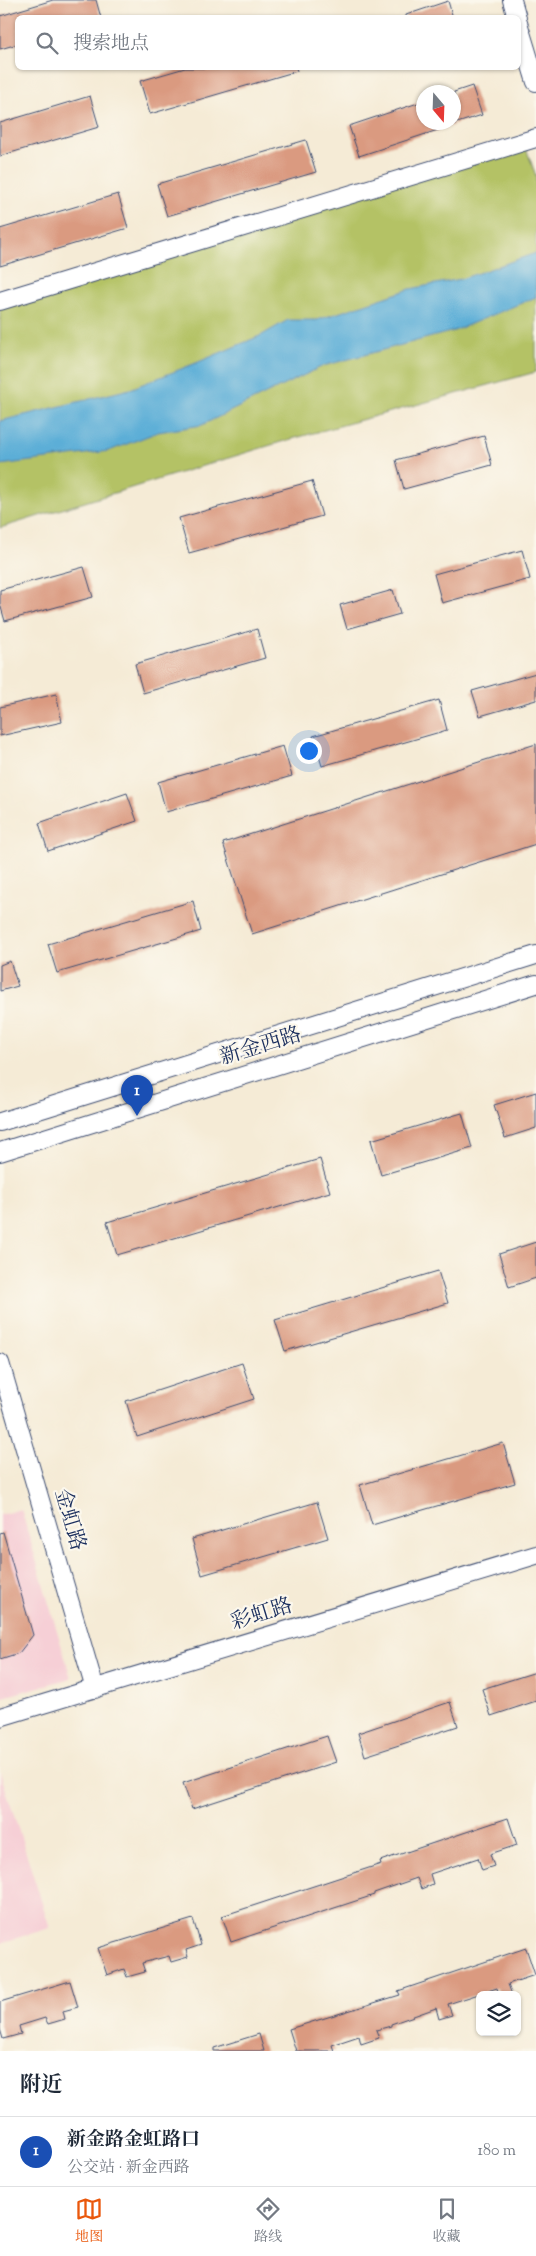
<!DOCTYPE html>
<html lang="zh">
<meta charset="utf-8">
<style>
body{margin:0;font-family:"Sorts Mill Goudy","Noto Serif SC",serif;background:#f2f2f3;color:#1f2937}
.controls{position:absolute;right:15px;bottom:15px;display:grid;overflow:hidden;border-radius:8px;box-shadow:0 1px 4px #0004}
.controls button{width:45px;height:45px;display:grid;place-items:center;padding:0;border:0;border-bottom:1px solid #e0e1e3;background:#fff;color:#1f2937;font:25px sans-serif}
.compass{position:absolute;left:416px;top:85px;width:45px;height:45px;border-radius:50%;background:#fff;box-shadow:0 1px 4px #0004;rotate:161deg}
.you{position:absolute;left:308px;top:750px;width:18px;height:18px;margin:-12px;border:4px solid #fff;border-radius:50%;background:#1a73e8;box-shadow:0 0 0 8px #1a73e833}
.badge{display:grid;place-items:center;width:32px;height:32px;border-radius:50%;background:#ea580c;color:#fff;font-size:16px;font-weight:700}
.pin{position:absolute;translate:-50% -41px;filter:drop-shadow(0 1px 2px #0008)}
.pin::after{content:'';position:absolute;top:26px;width:18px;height:15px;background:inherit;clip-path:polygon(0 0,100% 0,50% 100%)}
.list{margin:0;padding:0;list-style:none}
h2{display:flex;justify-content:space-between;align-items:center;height:65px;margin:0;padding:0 20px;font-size:21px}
h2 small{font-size:16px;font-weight:400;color:#747a83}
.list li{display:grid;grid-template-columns:32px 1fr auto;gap:15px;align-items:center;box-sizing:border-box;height:70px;padding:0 20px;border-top:1px solid #e0e1e3}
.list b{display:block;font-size:19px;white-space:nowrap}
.list p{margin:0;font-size:16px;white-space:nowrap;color:#747a83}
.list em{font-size:16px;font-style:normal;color:#747a83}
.icon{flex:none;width:28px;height:28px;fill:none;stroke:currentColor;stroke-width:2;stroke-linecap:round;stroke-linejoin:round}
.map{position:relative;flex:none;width:536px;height:2051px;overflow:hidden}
.search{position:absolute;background:#fff;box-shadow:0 1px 4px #0004;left:15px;right:15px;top:15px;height:55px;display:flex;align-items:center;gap:12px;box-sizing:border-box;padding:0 18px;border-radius:8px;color:#747a83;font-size:19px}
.sheet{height:135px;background:#fff}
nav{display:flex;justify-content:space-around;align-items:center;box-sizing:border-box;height:70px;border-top:1px solid #e0e1e3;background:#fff;font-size:14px;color:#747a83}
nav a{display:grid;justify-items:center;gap:2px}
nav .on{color:#ea580c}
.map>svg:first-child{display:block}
.built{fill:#f6cfd6}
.green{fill:#b4c265;stroke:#687862}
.water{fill:#5caed7;stroke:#3c6e9a}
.building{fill:#da9a80}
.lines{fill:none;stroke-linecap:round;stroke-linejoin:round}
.secondary-casing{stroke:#3c4b70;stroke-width:20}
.secondary{stroke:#fff;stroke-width:18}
.labels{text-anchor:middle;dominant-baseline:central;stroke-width:4.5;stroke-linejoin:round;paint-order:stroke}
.street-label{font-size:21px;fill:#1b2f5e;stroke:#fbf7ec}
</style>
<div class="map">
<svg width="536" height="2051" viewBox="0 0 536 2051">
<rect width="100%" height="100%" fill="#fbf7ec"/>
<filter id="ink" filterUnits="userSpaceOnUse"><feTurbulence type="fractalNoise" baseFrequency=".02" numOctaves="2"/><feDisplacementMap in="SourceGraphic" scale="10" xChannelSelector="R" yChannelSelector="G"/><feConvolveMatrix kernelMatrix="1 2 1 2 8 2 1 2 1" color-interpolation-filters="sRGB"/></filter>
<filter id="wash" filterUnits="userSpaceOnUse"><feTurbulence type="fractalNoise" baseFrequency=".0096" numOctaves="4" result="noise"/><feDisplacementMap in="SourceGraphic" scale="20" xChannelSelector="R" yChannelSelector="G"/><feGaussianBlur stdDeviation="1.12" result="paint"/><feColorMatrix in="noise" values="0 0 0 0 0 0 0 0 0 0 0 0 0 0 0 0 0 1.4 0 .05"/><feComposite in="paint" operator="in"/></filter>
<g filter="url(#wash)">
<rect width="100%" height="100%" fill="#f5ebd6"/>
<!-- built -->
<path class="built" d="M21,1509L71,1678L0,1698V1515Z
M0,1772L50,1928L0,1943Z"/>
<!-- green -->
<path class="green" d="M524,142L536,176V372L281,442L0,528V301Z"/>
<!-- water -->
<path class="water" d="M536,253V297L454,331L323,366L202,425L158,432L109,451L0,465V421L130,389L196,363L262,335L288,320H317L410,289L461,279Z"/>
<g id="blocks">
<!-- building -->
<path class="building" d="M53,0H96L101,18H18V44L0,49V16Z
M448,1L453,18H406V15Z
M185,68H296L297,71L150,114L140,81Z
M472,86L482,115L454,124V92Z
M90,96L99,127L0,156V123Z
M424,101V122H452L453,125L359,156L349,126Z
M306,140L316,172L167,216L157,184Z
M118,194L128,228L0,266V229Z
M484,436L492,465L404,489L396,460Z
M312,481L322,516L189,553L179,518Z
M522,550L530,579L442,603L434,574Z
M84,567L93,597L5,621L0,604V590Z
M393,590L400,614L347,629L340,605Z
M257,629L265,658L143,693L135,664Z
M536,673V700L480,716L472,691Z
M56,694L62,722L0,736V707Z
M439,700L447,730L322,766L313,736Z
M536,744V844L252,934L223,843Z
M283,746L292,776L166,812L158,782Z
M127,793L137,821L48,851L39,823Z
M193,901L201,931L57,973L48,944Z
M10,961L18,986L0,991V965Z
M536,1092V1128L505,1138L494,1105Z
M462,1113L472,1148L381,1175L371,1140Z
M320,1159L330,1192L117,1255L107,1222Z
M536,1242V1278L509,1287L499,1254Z
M438,1271L448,1303L285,1351L275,1320Z
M242,1363L254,1399L137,1437L126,1401Z
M503,1443L515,1483L372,1525L360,1485Z
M317,1502L328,1538L202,1575L192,1539Z
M3,1532L33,1635L19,1653L0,1659V1533Z
M536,1672V1701L491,1716L482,1689Z
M450,1702L458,1726L365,1756L358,1733Z
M327,1736L336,1762L192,1809L183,1783Z
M508,1818L517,1845L490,1854L494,1866L482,1870L478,1858L430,1874L433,1884L421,1889L417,1878L374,1893V1895L231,1942L222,1916L381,1864L380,1861Z
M193,1919L201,1945L186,1950L188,1957L171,1962L169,1956L142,1963L145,1972L127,1977L124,1969L107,1975L98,1948Z
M526,1948L535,1975L508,1984L512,1995H499L497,1988L448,2004L452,2015L439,2019L436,2008L391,2024V2026L376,2030L379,2038L361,2044L359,2036L332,2045L334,2051H296L289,2029L400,1995L398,1991Z
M70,1981L78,2007L63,2011L65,2019L48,2024L45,2018L19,2026L21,2034L3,2039L0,2029V2002Z
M259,2034L264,2051H214V2048Z"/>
</g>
</g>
<g filter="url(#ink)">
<use href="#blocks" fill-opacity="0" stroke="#3c4b70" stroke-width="1"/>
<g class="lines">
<defs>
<path id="secondary" d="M512,0L517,18
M518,23L536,82
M0,301L536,138
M0,1122L536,955
M0,1152L536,984
M0,1363L95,1689
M0,1717L536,1555"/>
</defs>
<!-- secondary casing -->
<use href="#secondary" class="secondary-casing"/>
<!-- secondary -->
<use href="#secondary" class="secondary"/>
</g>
</g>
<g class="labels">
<!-- street labels -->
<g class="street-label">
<text transform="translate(261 1047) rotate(-17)">新金西路</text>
<text transform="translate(69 1520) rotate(74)">金虹路</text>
<text transform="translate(262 1615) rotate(-17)">彩虹路</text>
</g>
</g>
</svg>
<div class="controls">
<button><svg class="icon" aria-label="layers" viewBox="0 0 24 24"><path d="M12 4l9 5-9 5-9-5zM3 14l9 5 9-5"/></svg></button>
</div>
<svg class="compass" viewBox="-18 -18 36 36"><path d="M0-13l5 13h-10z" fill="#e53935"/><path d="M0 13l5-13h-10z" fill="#747a83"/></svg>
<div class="you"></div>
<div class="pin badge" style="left:137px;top:1116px;background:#1a4fb4">1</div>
<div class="search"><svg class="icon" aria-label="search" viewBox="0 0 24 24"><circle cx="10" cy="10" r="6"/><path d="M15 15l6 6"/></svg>搜索地点</div>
</div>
<section class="sheet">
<h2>附近<small></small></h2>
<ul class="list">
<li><span class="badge" style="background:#1a4fb4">1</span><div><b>新金路金虹路口</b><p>公交站 · 新金西路</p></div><em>180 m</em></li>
</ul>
</section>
<nav>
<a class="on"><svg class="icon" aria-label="map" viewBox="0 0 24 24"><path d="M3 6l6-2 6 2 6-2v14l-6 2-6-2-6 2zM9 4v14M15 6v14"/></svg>地图</a>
<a><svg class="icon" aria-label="directions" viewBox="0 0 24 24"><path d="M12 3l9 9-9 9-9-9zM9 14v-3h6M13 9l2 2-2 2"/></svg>路线</a>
<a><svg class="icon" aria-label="saved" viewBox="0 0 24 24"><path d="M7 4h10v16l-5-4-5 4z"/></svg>收藏</a>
</nav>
